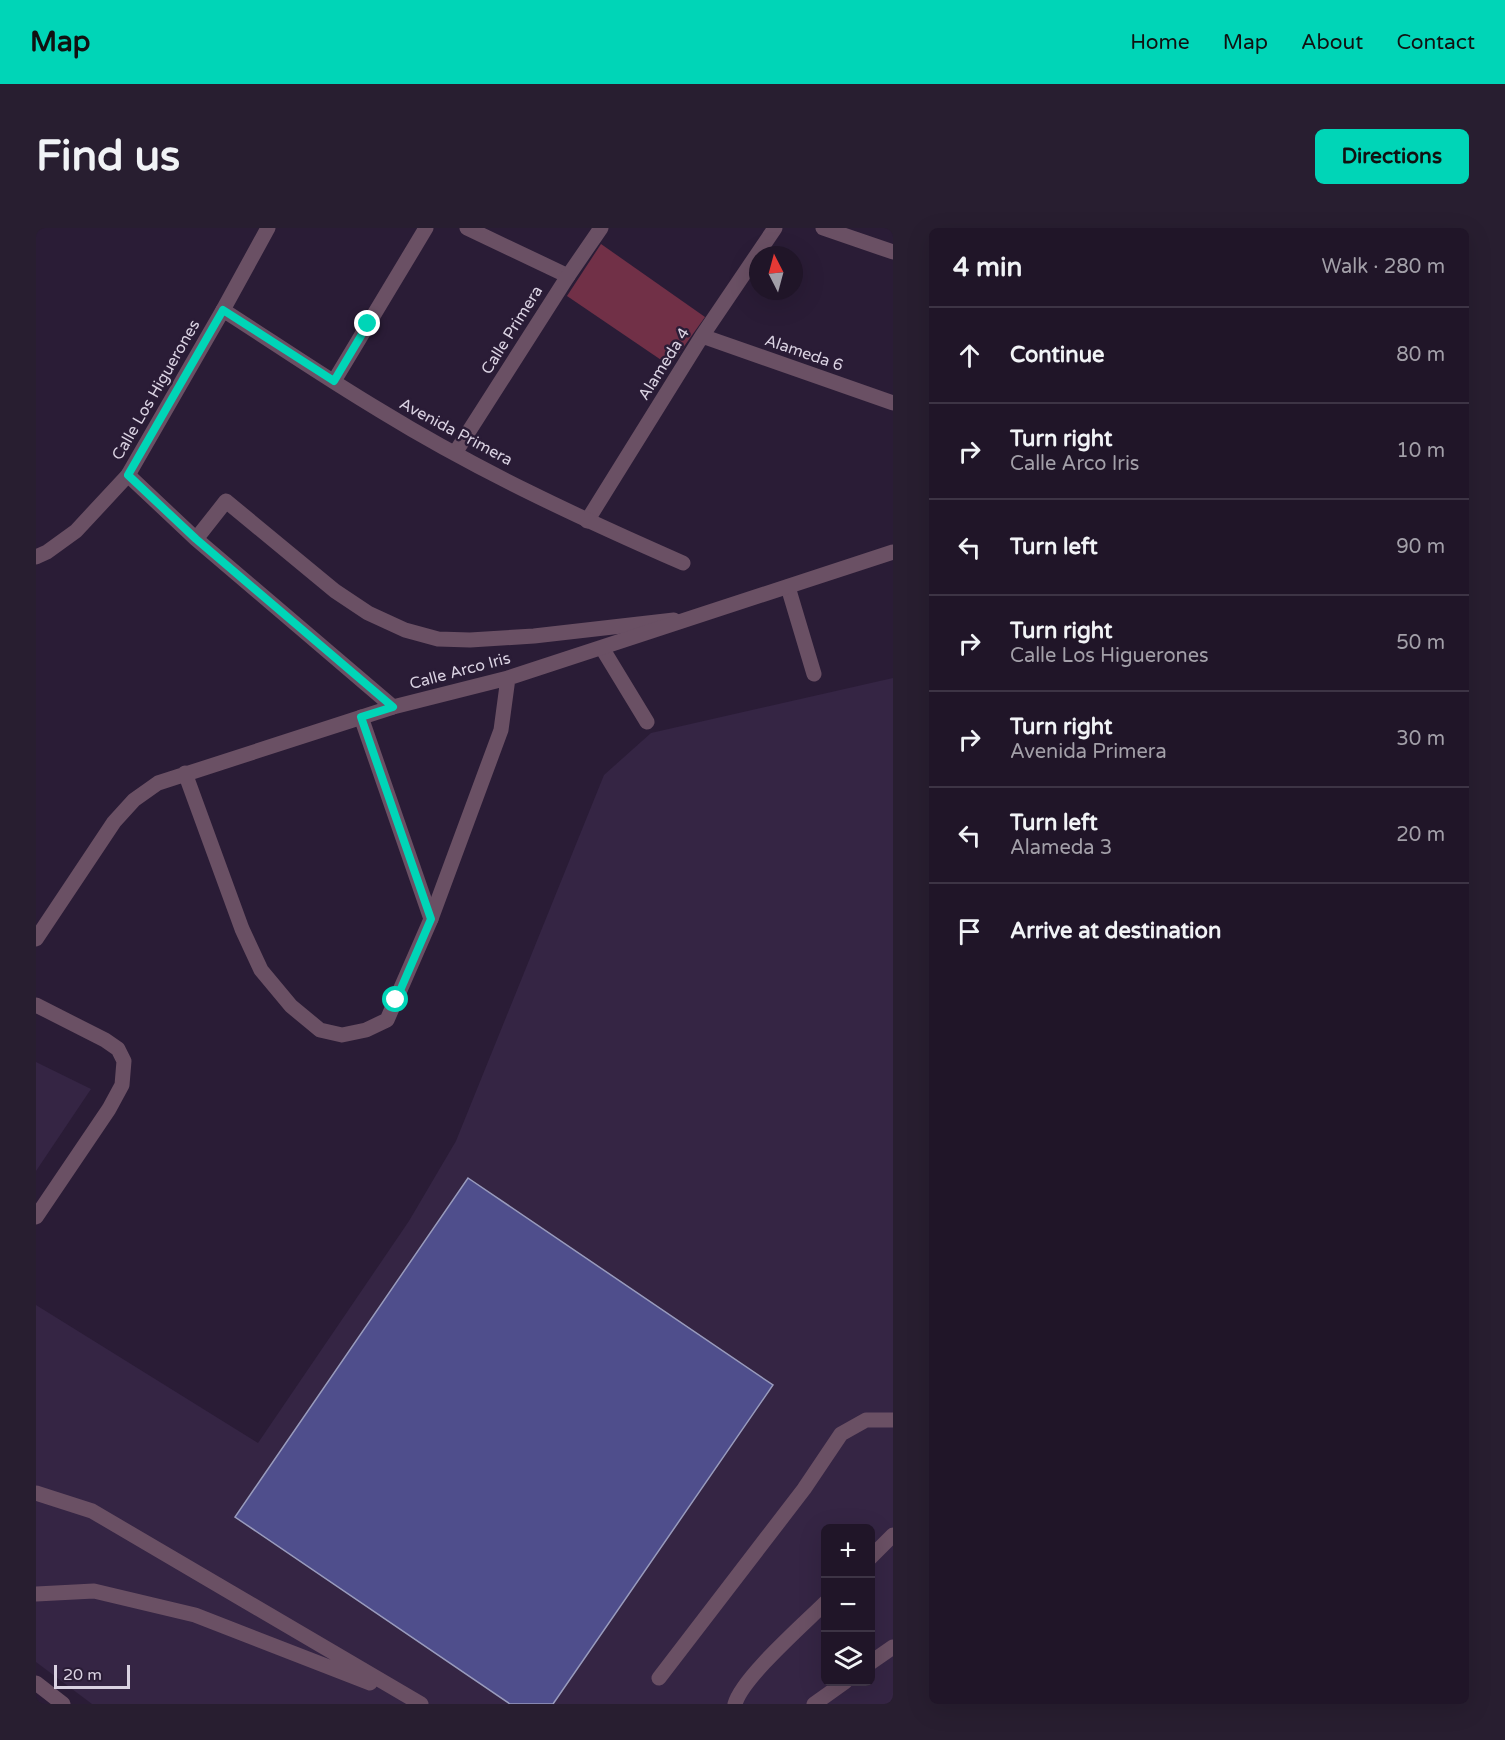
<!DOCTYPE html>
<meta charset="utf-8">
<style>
body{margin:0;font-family:"Varela Round",sans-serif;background:#281e30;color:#f1f3f6}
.controls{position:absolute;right:18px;bottom:18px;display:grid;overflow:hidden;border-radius:9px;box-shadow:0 6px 24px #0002}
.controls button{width:54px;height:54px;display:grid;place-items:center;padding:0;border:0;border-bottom:2px solid #3d3445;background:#201528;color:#f1f3f6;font:30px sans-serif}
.compass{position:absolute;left:713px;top:18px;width:54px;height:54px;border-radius:50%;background:#201528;box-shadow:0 6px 24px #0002;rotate:354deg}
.scale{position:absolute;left:18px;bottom:15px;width:76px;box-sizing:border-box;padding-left:6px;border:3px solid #dad2e2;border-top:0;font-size:16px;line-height:21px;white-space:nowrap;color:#dad2e2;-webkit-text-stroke:4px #2a1c36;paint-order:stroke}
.stop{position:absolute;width:18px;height:18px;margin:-14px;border:4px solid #00d5b7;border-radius:50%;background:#fff}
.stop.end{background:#00d5b7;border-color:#fff;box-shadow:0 2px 6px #0008}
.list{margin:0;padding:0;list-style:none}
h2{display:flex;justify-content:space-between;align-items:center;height:78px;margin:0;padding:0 24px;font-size:26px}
h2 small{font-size:20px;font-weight:400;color:#a29fa8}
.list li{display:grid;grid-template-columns:39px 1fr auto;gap:18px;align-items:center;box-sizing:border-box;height:96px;padding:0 24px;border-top:2px solid #3d3445}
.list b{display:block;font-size:22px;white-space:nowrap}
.list p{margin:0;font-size:20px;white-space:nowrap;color:#a29fa8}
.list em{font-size:20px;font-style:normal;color:#a29fa8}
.icon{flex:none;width:33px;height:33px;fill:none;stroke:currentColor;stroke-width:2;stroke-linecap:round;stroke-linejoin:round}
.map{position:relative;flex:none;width:857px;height:1476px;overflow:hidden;border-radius:9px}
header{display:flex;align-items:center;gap:36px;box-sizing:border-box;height:84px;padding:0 30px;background:#00d5b7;color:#111}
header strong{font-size:28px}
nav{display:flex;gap:33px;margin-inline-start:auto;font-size:21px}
.intro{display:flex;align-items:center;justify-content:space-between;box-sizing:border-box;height:144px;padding:0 36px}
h1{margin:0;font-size:42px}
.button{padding:15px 27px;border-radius:9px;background:#00d5b7;color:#111;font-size:21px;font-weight:700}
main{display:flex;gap:36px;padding:0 36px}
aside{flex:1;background:#201528;border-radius:9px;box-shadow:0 6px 24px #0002}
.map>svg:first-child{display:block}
.built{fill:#352544;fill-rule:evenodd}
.green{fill:#713047}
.building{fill:#4f4e8c;stroke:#999bbd;stroke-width:1.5}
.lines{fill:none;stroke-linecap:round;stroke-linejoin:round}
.lane{stroke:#6a5064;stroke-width:15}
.street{stroke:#6a5064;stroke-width:15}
.route{stroke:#00d5b7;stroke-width:8}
.labels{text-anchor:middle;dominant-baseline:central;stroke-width:5;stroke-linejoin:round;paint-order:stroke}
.street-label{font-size:16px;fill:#dad2e2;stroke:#2a1c36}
</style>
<header>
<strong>Map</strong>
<nav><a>Home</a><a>Map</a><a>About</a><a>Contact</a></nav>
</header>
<div class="intro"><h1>Find us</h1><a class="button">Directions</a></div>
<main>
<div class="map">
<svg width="857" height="1476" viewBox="0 0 857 1476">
<rect width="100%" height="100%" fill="#2a1c36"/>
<!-- built -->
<path class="built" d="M857,450V1476H56L0,1434V1077L222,1215L373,993L420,913L568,547L615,505ZM790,1300H834V1454H790Z
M0,834L55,861L0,943Z"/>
<!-- green -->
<path class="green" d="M565,16L669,89L634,138L531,68Z"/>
<!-- building -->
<path class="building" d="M432,950L737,1157L517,1476H474L199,1289Z"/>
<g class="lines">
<!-- lane -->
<path class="lane" d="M431,0L532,48
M787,0L857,24
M187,82L232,0
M666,108L857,175
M298,153L390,0
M92,247L160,311L357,479
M551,293L666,108L739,0
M160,311L190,273L299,363L332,385L369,402L402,411L434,412L498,408L638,392
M752,359L778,446
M566,420L611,494
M325,489L395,691
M0,1265L56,1283L385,1476
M834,1330L857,1307
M0,1366L58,1363L159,1387L334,1455
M834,1435L857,1419
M623,1450L768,1261L805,1206L830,1192H857
M699,1476C706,1450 768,1396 790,1374
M778,1476L809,1454"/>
<!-- street -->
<path class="street" d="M419,225L532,48L565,0
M0,329L11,324L40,303L92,247L187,82C240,116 291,151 345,183C441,242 544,290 647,335
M149,545L206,701L225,742L255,778L284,802L306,807L330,802L351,792L395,691L465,502L472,450
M0,711L78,594L98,572L122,555L357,479L472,450L857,324
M0,777L69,812L82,821L88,833L86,857L73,881L0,989
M0,1455L27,1476"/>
</g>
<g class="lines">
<!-- route -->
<path class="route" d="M332,96L298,153L187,82L92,247L160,311L357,479L325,489L395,691L360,772"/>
</g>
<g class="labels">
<!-- street labels -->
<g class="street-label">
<text transform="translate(476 102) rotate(-58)">Calle Primera</text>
<text transform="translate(768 125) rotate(19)">Alameda 6</text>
<text transform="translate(628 136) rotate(-58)">Alameda 4</text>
<text transform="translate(120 162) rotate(-60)">Calle Los Higuerones</text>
<text transform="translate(420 204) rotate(28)">Avenida Primera</text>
<text transform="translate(424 443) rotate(-15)">Calle Arco Iris</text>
</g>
</g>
</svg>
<div class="controls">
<button>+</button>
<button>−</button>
<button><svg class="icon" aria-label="layers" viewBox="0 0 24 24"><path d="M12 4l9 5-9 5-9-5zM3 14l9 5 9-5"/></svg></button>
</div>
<svg class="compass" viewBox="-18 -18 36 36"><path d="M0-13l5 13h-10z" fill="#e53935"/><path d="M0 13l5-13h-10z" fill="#a29fa8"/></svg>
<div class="scale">20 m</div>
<div class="stop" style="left:360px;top:772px"></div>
<div class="stop end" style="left:332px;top:96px"></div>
</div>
<aside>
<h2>4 min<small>Walk · 280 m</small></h2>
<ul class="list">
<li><svg class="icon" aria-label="ahead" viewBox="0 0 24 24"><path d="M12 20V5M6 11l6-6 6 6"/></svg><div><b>Continue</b></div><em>80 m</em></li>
<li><svg class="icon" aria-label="right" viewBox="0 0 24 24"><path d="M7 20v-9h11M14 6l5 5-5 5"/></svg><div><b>Turn right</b><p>Calle Arco Iris</p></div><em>10 m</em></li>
<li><svg class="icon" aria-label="left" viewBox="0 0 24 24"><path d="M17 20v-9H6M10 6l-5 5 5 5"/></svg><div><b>Turn left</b></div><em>90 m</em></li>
<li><svg class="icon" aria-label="right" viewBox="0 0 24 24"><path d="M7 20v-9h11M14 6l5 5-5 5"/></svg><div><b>Turn right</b><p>Calle Los Higuerones</p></div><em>50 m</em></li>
<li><svg class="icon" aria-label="right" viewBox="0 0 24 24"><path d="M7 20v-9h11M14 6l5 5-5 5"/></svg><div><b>Turn right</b><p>Avenida Primera</p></div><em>30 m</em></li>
<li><svg class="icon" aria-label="left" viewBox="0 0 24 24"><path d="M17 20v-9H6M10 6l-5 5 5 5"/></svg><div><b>Turn left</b><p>Alameda 3</p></div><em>20 m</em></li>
<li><svg class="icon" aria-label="arrive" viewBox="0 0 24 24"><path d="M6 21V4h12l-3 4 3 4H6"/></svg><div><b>Arrive at destination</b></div></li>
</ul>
</aside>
</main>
